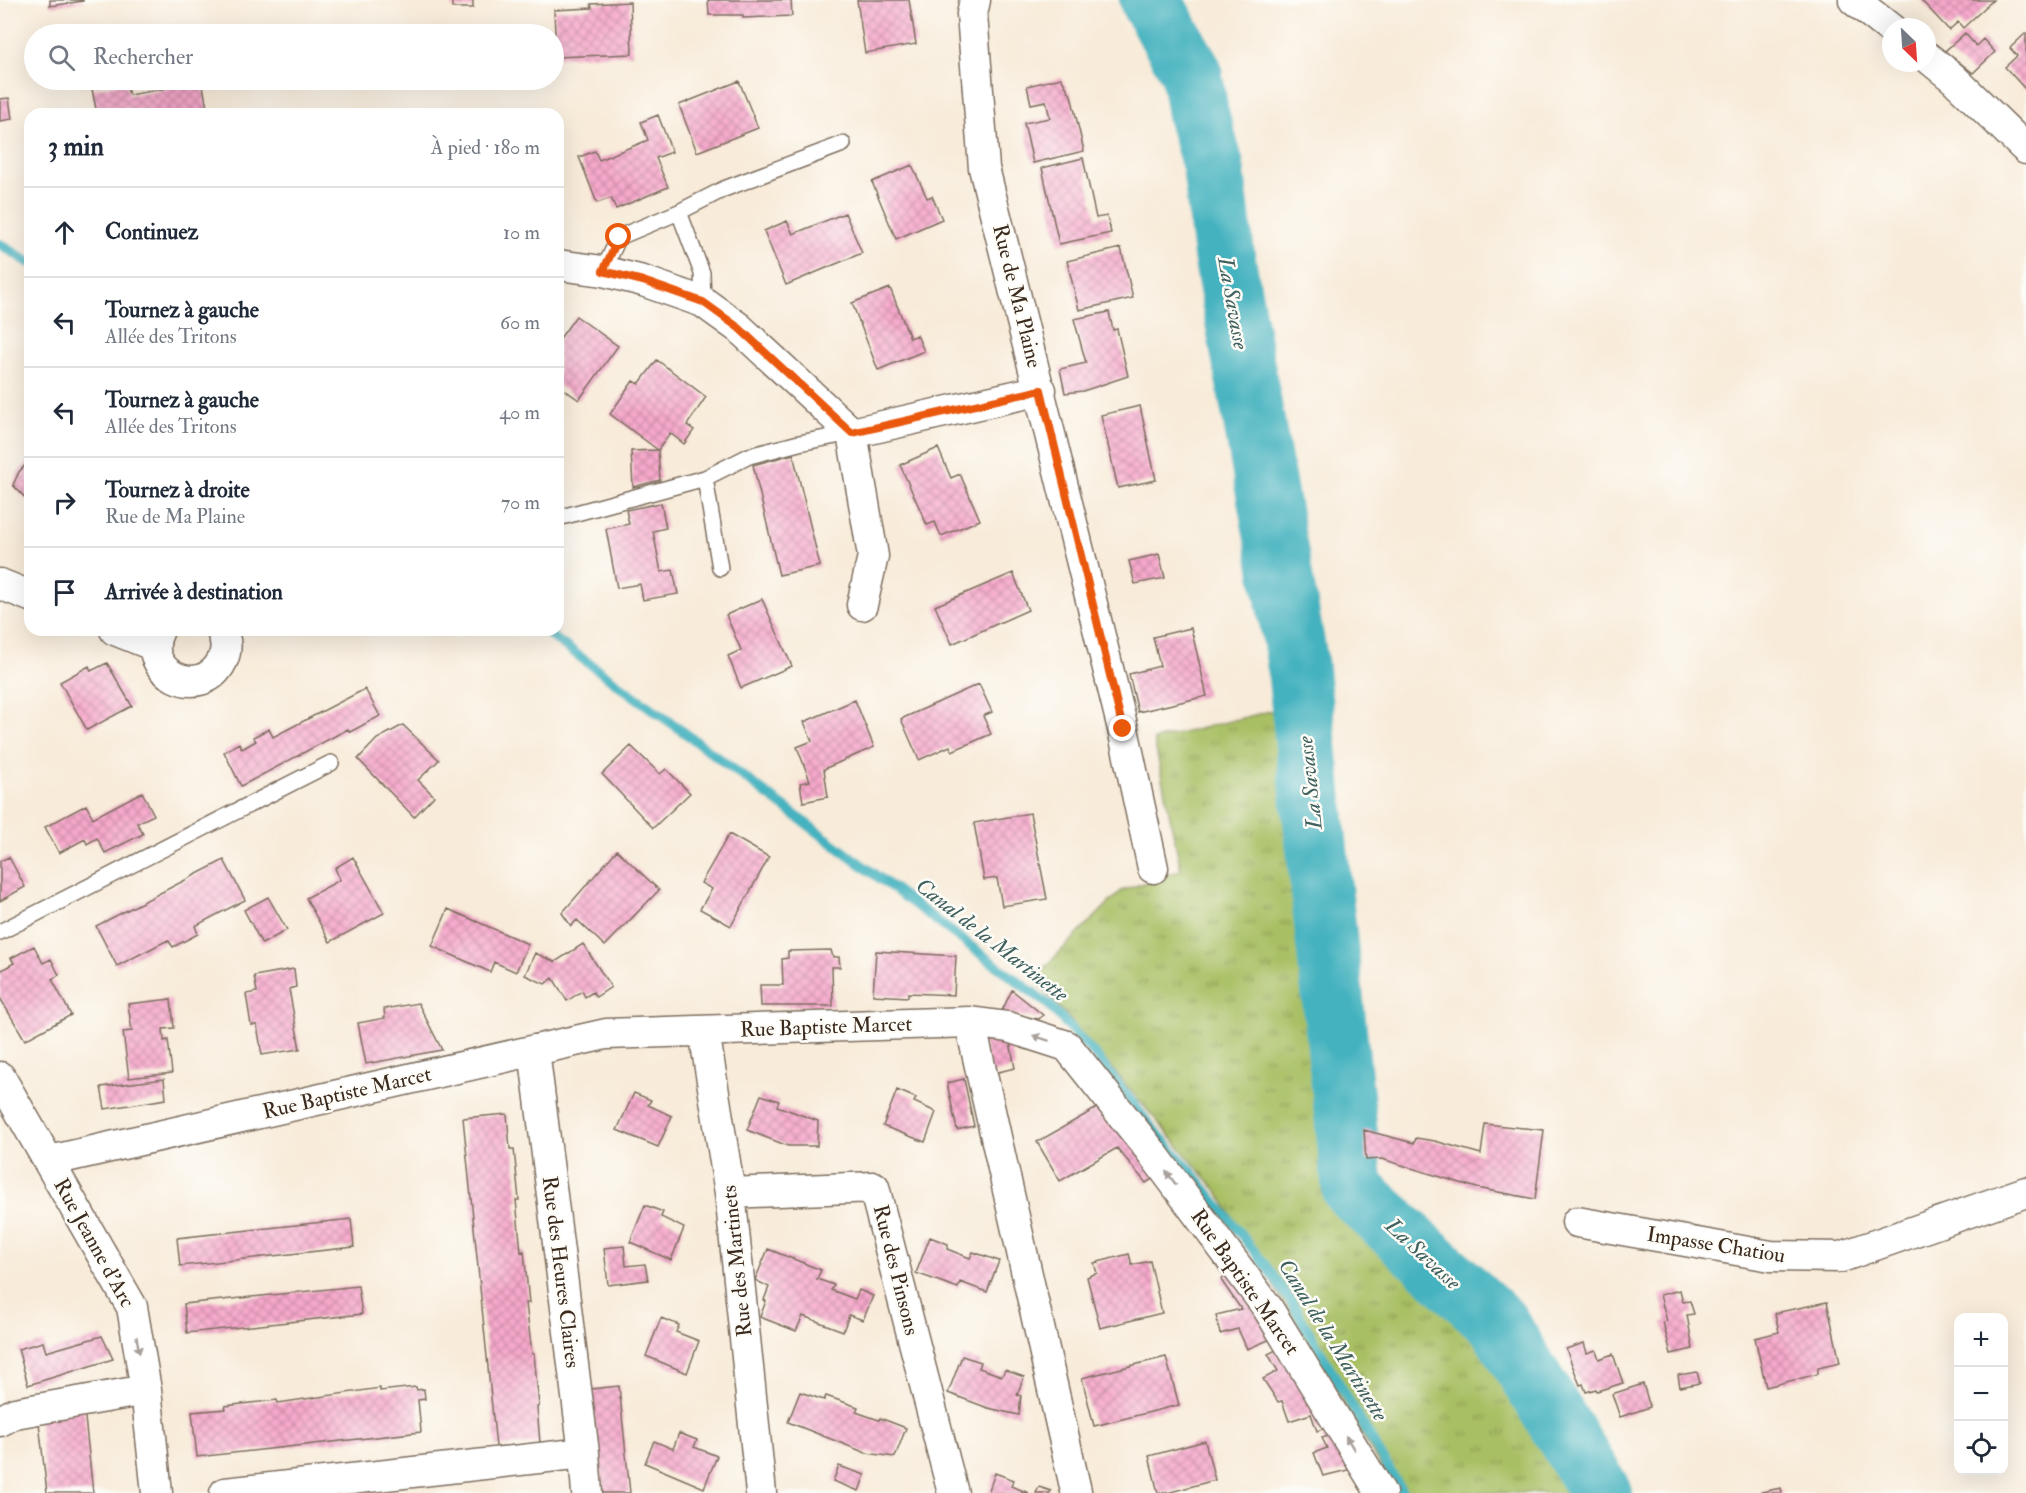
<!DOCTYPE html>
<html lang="fr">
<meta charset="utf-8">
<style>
body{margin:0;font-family:"IM FELL Double Pica",serif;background:#f6f6f7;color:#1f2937}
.controls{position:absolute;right:18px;bottom:18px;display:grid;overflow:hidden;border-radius:12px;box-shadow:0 6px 24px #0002}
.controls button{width:54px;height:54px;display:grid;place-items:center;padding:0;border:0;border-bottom:2px solid #e0e1e3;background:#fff;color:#1f2937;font:30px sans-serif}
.compass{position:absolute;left:1882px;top:18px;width:54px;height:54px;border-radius:50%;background:#fff;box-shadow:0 6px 24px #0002;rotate:155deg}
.stop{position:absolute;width:18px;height:18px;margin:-14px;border:4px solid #ea580c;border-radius:50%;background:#fff}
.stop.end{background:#ea580c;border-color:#fff;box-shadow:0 2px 6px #0008}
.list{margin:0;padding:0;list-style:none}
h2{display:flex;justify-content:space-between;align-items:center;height:78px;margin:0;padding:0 24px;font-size:26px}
h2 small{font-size:20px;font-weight:400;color:#747a83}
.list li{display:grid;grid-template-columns:39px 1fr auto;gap:18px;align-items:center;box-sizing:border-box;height:90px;padding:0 24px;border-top:2px solid #e0e1e3}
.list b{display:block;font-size:22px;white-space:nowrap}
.list p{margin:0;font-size:20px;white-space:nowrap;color:#747a83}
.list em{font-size:20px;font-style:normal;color:#747a83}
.icon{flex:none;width:33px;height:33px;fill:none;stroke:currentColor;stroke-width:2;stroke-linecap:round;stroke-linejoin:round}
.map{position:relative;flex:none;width:2026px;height:1493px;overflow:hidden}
.search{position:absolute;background:#fff;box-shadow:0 6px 24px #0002;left:24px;top:24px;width:540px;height:66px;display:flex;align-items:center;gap:15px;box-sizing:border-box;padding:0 21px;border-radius:33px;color:#747a83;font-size:22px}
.panel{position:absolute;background:#fff;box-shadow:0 6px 24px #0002;left:24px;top:108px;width:540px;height:528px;border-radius:18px}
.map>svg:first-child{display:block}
.park{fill:url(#park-tufts);stroke:#727441;stroke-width:1.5}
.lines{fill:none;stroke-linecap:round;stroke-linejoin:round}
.stream{stroke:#44b2bf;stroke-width:10}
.river{stroke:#44b2bf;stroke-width:62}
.building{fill:url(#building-cross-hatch)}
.lane-casing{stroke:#7d6e5f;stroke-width:18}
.street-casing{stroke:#7d6e5f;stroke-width:33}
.lane{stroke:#fff;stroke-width:15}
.street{stroke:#fff;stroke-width:30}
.oneway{fill:#a79f9a}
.route{stroke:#ea580c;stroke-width:8}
.labels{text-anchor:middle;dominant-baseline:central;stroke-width:5;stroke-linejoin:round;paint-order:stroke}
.street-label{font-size:21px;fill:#3b2a1e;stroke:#fdfcf7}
.water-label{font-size:22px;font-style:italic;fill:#3f605e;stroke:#fdfcf7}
</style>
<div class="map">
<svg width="2026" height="1493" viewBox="0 0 2026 1493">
<defs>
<pattern id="park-tufts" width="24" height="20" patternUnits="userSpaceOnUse" patternTransform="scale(1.5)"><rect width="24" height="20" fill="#a8bf64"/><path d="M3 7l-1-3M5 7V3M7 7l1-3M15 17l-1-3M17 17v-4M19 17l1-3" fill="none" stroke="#8a9b52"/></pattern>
<pattern id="building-cross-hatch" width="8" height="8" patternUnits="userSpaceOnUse" patternTransform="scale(1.5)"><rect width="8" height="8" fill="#f7a9cc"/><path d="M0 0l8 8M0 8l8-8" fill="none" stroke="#c98aa5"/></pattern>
</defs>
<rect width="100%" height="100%" fill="#fdfcf7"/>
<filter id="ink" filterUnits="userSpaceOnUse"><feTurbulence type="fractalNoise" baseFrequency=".0167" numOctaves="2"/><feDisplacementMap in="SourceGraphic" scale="12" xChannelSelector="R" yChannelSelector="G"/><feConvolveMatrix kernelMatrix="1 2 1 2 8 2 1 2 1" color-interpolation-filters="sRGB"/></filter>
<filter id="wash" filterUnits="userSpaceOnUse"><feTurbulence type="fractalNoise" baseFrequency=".008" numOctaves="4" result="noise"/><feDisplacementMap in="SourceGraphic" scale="24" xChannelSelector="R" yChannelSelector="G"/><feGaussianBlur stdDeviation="1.35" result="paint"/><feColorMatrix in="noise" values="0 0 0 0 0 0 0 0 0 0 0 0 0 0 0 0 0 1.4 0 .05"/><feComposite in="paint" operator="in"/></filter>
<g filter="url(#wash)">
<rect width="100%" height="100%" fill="#f8ebd9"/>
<!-- park -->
<path class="park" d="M1290,706L1331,1198L1490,1331L1582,1493H1396L1218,1192L1034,978L1121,891L1181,870L1154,740Z"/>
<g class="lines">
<!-- stream -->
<path class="stream" d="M0,244L30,263
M543,630L685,733L1048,1004L1096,1056L1151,1127L1190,1170L1266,1266L1292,1303L1403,1493"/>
<!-- river -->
<path class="river" d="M1150,0L1191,71L1198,114L1213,166L1224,255L1297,660L1353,1190L1498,1323L1601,1493"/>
</g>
<g id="blocks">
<!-- building -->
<path class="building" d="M50,0H83V1L50,6Z
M452,0H473V8H452Z
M708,0H791L792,16L743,18V15H709Z
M857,0H909L916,44L865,53Z
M1921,0H1993L1963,28L1958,22L1949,30Z
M630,2L632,54L556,57L554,10L592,8L591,4Z
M311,28L312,34H291V32Z
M361,28L363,34H329V33Z
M1965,33L1976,46L1983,39L1995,52L1973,73L1945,51Z
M2026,33V90L2005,67L2017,56L2010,48Z
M1061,78L1071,95L1084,151L1033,163L1024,123L1050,118L1046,101L1031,104L1027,86Z
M163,80H202L208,114H97L92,89L126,83L129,95L164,89Z
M300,80H319V81L301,84Z
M354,80H389L390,81L355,86Z
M739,81L758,128L697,152L679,105Z
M9,98L12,119L0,121V99Z
M658,115L672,152L656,158L668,187L616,209L611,198L597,203L579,157L595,151L599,160L648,140L641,122Z
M1083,158L1096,218L1107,216L1111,233L1059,244L1042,168Z
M912,165L927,198L932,196L942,219L896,239L872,182Z
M845,213L862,253L786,285L764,231L787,221L793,234Z
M1121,248L1133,298L1079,310L1067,261Z
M890,288L910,338L917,335L924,351L878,370L852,303Z
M1109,312L1113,330L1117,329L1128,376L1083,391L1065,393L1060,369L1086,363L1074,319Z
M576,316L618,346L579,400L558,385V341Z
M657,360L706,397L687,425L694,430L684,444L670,433L658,450L660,480L633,487L631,451L658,450L610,414L633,381L639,384Z
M1140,406L1156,480L1118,488L1101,415Z
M938,448L951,478L960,474L980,520L941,536L935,522L927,525L900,465Z
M793,454L820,566L779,575L753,465Z
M30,460V503L13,485L19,472Z
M661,503L666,528L653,531L661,572L673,570L678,594L643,600L640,584L617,588L606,529L629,524L626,510Z
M1159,554L1165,578L1135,584L1129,561Z
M1013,573L1028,610L952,644L935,606Z
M762,599L792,666L741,688L728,656L741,650L726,615Z
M1191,628L1207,696L1138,712L1129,674L1160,666L1153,637Z
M107,663L132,706L87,730L60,682L89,666L91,671Z
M979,684L992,712L983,716L991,734L952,751L950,746L919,760L901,719Z
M365,689L380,716L350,732L348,729L241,786L224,752L239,743L242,749L256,741L253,737L269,729L273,737Z
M855,700L874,747L824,769L828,797L803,802L800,783L810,781L797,747L812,741L804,722Z
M403,725L439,760L418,780L434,796L414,817L358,759L377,739Z
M631,746L660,774L666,769L690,793L653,828L602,774Z
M142,792L154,815L137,823L143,834L105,853L97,838L87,844L85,839L59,853L45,827L86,805L93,818Z
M1030,813L1047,899L1002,906L997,878L984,880L974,823Z
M729,834L769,857L731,926L700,909L712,889L701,883Z
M617,850L659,890L605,946L577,920L571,926L562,913Z
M9,857L25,887L0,901V861Z
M353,857L384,913L330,942L306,898L340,880L335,868Z
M224,860L245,900L195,926L198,934L173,947L168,940L117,966L96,926Z
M268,897L287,930L262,944L244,910Z
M448,909L528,944L516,972L494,962L490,972L432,946Z
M583,944L611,987L596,997L593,992L585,997L582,991L567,1001L553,978L545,984L525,975L535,953L555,962Z
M34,946L43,963L51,959L59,975L52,979L71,1015L25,1040L0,998V971L14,963L11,958Z
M831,950L833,957H839L840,967H832L833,1006H761L760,985H783L782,959L788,958V951Z
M876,951L956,956L954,995L908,993V997L873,995Z
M294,969L296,987L289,989L300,1049L262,1055L257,1025H251L246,994L257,992L254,976Z
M1012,990L1043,1015L1039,1019L1001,1013Z
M171,999L174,1028L163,1029L164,1041L168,1040L172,1073L129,1078L123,1032L132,1031L128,1004Z
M418,1003L442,1050L366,1064L358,1023L385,1018L384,1009Z
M980,1029L1008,1032L1015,1068L990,1074Z
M164,1079L166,1099L105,1109L101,1087Z
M964,1079L974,1126L957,1130L947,1083Z
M897,1090L916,1098L914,1102L936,1112L925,1142L883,1126Z
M634,1093L651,1100L648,1105L672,1116L658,1147L617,1130Z
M761,1095L779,1101L777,1106L818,1121L817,1146H788L747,1130Z
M1104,1104L1160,1174L1146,1183L1117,1148L1060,1181L1037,1142Z
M507,1114L510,1149H514L519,1200H516L521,1252L524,1251L529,1303H526L532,1354H534L539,1406L537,1407L540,1443L496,1447L463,1118Z
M1485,1124L1544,1130L1535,1199L1477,1188L1382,1159L1366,1160L1364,1130L1414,1143L1416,1138L1435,1141L1481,1154Z
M645,1205L663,1212L661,1217L684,1228L671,1260L630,1242Z
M351,1219L354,1247L180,1266L177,1238Z
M930,1237L948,1244L947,1249L970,1258L973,1252L999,1261L987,1292L960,1282L958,1288L916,1273Z
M624,1246L626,1266L645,1264L648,1280L608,1285L604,1248Z
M768,1249L821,1270L817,1279L834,1285L831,1290L855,1299L859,1290L873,1296L863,1320L849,1315L843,1331L803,1316L796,1331L760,1317L766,1301L764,1300L769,1287L755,1280Z
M1129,1254L1132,1265L1150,1261L1162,1313L1100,1328L1087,1277L1097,1273L1094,1263Z
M1231,1271L1276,1337L1247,1349L1238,1329L1220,1334L1216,1315L1241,1309L1221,1280Z
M358,1286L362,1314L187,1333L184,1304Z
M1680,1290L1683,1302L1690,1301L1694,1314L1687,1315L1693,1349L1671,1354L1663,1322L1667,1321L1660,1295Z
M1827,1302L1840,1363L1818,1368V1374L1766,1387L1755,1338L1779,1332L1775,1313Z
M661,1318L679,1325L676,1332L699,1341L687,1373L646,1356Z
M102,1336L113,1359L28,1385L18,1349L43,1342L46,1352Z
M1584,1343L1587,1353L1596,1350L1599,1359L1613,1354L1623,1383L1597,1391L1596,1389L1586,1392L1583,1384L1580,1385L1566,1349Z
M1282,1347L1330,1426L1317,1431L1311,1414L1289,1421L1282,1401L1278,1402L1263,1379L1278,1371L1268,1354Z
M962,1356L981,1362L979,1368L1002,1376L1005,1370L1024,1377L1017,1395L1021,1396L1019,1415L988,1408L948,1393Z
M1166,1357L1179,1405L1094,1426L1082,1378Z
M1697,1372L1700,1383L1680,1387L1678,1375Z
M1643,1384L1650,1407L1620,1417L1612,1394Z
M619,1386L630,1493H602L591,1389Z
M416,1387L417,1390L424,1389L425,1399L418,1400L421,1432L197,1457L192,1412L226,1409L225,1406L277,1400L278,1403L380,1388V1391Z
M800,1392L824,1400L826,1396L858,1407L856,1412L879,1420L880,1418L906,1428L895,1457L866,1453L788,1422Z
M84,1408L93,1493H47L38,1414Z
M679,1433L697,1440L694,1447L717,1456L704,1488L645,1463L654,1441L673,1449Z
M1334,1434L1348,1456V1470L1323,1476L1314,1453L1327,1448L1322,1438Z
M1205,1441L1215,1480L1167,1493H1158L1149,1456Z
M839,1466L865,1475L859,1491L833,1481Z
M995,1473L1014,1480L1011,1486L1029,1493H988Z
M1039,1487L1051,1491L1050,1493H1036Z
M1781,1488L1782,1493H1761V1492Z"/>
</g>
</g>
<g filter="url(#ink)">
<use href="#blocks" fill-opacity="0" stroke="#7d6e5f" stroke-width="1.5"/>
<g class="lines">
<defs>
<path id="lane" d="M603,271L619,237L679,212
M703,302L702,273L679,212L724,189L843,144
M705,478L720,568
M558,518L705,478L749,456L799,443L852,433
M0,932L331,763"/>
<path id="street" d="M975,0L972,14L984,168L1123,729L1153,868
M1854,0L1891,29
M1927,57L1953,78L2026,149
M558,265L603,271L643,281L703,302L739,328L852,433L873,556L862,605
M852,433L1041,390
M0,584L30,596
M115,630L155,646
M159,630C138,672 201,703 222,661C227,651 227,640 221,630
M970,1022L1076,1491
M704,1031L730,1193L761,1493
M534,1050L584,1453L587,1493
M0,1077L132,1307L146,1390L157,1493
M49,1161L606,1034L970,1022L1008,1027L1067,1046L1150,1150L1267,1307L1381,1493
M730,1193L874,1187L953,1493
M1577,1222L1771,1256L1841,1257L2026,1192
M0,1421L15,1413L146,1390
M225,1493L584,1453"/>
</defs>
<!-- lane casing -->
<use href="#lane" class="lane-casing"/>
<!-- street casing -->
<use href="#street" class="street-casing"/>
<!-- lane -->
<use href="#lane" class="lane"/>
<!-- street -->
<use href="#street" class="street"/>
</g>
<!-- one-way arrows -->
<defs><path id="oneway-solid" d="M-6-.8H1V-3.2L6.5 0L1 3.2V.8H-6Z" transform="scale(1.5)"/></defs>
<g class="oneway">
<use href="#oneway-solid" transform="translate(1041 1038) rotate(-162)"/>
<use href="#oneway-solid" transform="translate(1171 1178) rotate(-127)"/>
<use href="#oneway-solid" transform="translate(138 1345) rotate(80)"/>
<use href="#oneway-solid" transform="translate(1350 1443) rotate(-121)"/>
</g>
</g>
<g class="lines" filter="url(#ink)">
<!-- route -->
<path class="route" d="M619,237L603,271L643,281L703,302L739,328L852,433L1041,390L1123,729"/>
</g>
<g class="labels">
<!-- street labels -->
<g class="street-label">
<text transform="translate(1017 296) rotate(76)">Rue de Ma Plaine</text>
<text transform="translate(826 1027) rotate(-2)">Rue Baptiste Marcet</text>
<text transform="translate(347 1093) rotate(-13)">Rue Baptiste Marcet</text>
<text transform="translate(94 1243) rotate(61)">Rue Jeanne d'Arc</text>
<text transform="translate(1716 1245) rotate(9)">Impasse Chatiou</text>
<text transform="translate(737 1261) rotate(-96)">Rue des Martinets</text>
<text transform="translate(896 1270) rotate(76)">Rue des Pinsons</text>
<text transform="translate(561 1272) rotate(83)">Rue des Heures Claires</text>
<text transform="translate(1245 1282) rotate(55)">Rue Baptiste Marcet</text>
</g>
<!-- water labels -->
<g class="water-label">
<text transform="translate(1233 303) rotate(80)">La Savasse</text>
<text transform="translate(1310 783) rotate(-96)">La Savasse</text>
<text transform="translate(992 940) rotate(38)">Canal de la Martinette</text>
<text transform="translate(1423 1254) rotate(43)">La Savasse</text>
<text transform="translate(1333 1340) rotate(58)">Canal de la Martinette</text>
</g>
</g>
</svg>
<div class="controls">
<button>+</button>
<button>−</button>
<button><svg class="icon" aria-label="locate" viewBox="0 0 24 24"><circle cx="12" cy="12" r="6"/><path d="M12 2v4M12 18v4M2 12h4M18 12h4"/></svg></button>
</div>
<svg class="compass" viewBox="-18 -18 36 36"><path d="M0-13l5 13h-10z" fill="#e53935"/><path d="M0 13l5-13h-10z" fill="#747a83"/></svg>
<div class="stop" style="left:619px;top:237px"></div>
<div class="stop end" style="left:1123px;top:729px"></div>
<div class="search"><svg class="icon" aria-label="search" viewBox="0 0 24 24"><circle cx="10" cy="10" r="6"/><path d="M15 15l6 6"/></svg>Rechercher</div>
<section class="panel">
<h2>3 min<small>À pied · 180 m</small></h2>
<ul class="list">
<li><svg class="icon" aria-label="ahead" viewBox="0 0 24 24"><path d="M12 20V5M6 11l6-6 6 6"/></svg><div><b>Continuez</b></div><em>10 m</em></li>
<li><svg class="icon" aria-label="left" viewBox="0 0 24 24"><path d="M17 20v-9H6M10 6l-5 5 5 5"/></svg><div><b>Tournez à gauche</b><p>Allée des Tritons</p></div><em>60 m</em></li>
<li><svg class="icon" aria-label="left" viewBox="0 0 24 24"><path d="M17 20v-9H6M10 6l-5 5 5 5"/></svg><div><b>Tournez à gauche</b><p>Allée des Tritons</p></div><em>40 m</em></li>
<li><svg class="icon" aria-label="right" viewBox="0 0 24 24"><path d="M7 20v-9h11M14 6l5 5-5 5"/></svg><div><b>Tournez à droite</b><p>Rue de Ma Plaine</p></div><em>70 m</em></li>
<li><svg class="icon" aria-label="arrive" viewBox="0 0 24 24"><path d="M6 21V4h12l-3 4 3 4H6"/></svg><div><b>Arrivée à destination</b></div></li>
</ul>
</section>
</div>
